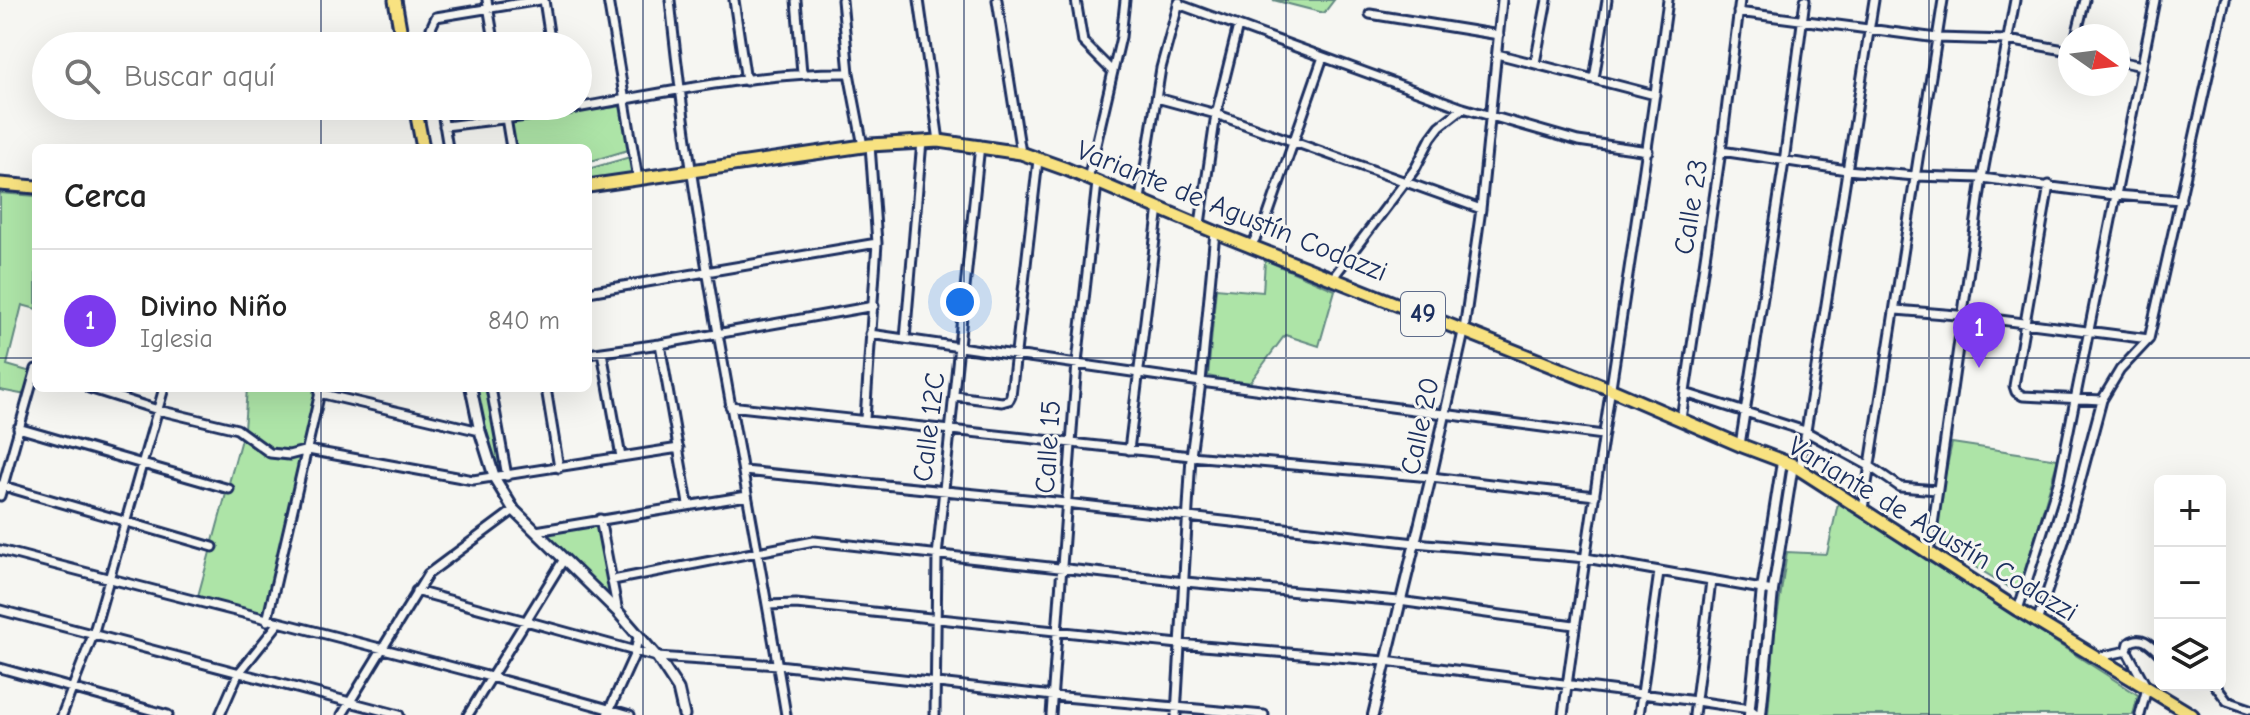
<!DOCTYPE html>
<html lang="es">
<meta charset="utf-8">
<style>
body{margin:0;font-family:"Comic Neue",sans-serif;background:#f6f6f6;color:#222}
.controls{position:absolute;right:24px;bottom:24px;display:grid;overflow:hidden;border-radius:12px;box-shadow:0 8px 32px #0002}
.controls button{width:72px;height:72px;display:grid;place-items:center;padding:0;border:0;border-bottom:2px solid #e0e0e0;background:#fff;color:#222;font:40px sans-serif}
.compass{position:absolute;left:2058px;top:24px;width:72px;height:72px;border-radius:50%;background:#fff;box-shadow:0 8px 32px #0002;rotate:104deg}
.you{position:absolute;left:960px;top:302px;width:28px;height:28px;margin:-20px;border:6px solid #fff;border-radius:50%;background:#1a73e8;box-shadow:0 0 0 12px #1a73e833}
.badge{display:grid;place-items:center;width:52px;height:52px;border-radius:50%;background:#7c3aed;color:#fff;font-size:26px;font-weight:700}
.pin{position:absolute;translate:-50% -66px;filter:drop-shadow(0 2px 4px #0008)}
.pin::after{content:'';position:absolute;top:42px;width:28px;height:24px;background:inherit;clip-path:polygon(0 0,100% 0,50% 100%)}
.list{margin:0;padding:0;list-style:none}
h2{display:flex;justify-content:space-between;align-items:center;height:104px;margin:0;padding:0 32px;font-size:34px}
h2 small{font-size:26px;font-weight:400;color:#767676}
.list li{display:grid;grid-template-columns:52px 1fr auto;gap:24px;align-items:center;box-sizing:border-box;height:144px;padding:0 32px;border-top:2px solid #e0e0e0}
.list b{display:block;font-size:30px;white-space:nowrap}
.list p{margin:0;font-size:26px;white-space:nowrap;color:#767676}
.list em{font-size:26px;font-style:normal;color:#767676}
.icon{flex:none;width:44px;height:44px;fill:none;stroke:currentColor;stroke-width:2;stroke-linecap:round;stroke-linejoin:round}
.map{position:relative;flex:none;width:2250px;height:715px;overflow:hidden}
.search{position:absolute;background:#fff;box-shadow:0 8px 32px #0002;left:32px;top:32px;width:560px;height:88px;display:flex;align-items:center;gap:20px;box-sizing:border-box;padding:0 28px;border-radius:44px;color:#767676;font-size:30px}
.panel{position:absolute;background:#fff;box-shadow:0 8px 32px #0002;left:32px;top:144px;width:560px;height:248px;border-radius:12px}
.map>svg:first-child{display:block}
.green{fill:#ade4a7;stroke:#648a82;stroke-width:2}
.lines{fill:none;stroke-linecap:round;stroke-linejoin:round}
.minor-casing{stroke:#1b2f5e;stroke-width:13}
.tertiary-casing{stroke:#1b2f5e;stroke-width:14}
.secondary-casing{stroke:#1b2f5e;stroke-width:15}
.primary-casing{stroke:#1b2f5e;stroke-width:17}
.minor{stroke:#f6f6f2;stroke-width:7}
.tertiary{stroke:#f6f6f2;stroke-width:8}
.secondary{stroke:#f6f6f2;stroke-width:9}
.primary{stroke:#f8e281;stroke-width:11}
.grid{fill:none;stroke:#1b2f5e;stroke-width:2;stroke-opacity:0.55}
.labels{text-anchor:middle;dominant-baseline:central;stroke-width:6;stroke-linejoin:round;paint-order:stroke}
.shield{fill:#f6f6f2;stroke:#5d6b8a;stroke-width:2}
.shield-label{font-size:26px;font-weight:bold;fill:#1b2f5e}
.street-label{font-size:28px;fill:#1b2f5e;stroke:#f6f6f2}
</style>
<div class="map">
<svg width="2250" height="715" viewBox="0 0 2250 715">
<rect width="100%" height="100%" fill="#f6f6f2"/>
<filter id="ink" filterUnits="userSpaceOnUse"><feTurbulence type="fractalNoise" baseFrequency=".0125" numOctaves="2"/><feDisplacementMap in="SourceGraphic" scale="16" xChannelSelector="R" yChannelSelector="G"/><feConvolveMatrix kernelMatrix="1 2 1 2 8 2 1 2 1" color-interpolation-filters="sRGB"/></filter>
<g filter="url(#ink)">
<!-- green -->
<path class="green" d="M1273,0H1334L1324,13Z
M623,106L628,150L588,162V148H514L509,122Z
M630,157L633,173L588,180V169Z
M0,193L36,196V309L22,305L7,365L31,372L26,395L0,390Z
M1265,260L1335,290L1319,346L1285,335L1248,385L1208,376L1216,288L1263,292Z
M247,388H316L305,447C271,455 270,449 244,429Z
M475,388H488L504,474H498Z
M241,439C265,456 274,464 304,456L264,615L198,596Z
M1952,443L2058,459L2019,593L1937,544L1941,494Z
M1838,503L2138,695L2133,715H1768L1775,632L1787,552L1827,554Z
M598,524L613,602L544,532Z"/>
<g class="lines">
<defs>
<path id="minor" d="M487,0L495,46
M544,0L551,46
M608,0L638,179
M670,0C694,241 747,477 786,715
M734,0L746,81
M796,0L802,73
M842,0L849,73L863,146
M919,0L939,141
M997,0L1021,153
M1076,0L1083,42L1112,71
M1178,4L1463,108L1578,141L1648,151
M1738,12L1937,38L2008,40L2070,51
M1370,14L1499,35
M2076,36L2085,0
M433,46L431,28L436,17L540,0
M1497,54L1655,95
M2118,61L2142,66
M1535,63L1547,0
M1594,79L1607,0
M1157,98L1216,114L1481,209
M441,106L448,148
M504,106L511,148
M444,126C485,121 525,117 565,110C659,94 754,72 849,73
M1721,151L1847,170L1915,176L1982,178L2114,195L2181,200
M1088,179L1121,37L1125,0
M2049,185L2014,386L2016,392L2023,396L2102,400
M1140,199L1161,68L1179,2
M1200,224L1216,114L1238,26
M1251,246L1267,218L1323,57
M1332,279L1415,169L1431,138L1440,126L1463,108
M588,292L877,243
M1896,310L1969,316L2149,339
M1464,330L1481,209L1502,0
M870,334L1201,382L1603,435
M905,339L922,141
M660,344L688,504
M602,352L621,457
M588,354L660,344L874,306
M89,388L158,410L237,429L270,453L289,455L308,450L473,480L679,448
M491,388L507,476
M546,388L559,468
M319,393L480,431
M1685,393L1805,431L1871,467L1900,487L1937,490
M955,396L1002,402L1009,400L1011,396L1038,160
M730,406L1191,456L1431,477L1595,496
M865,419L877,243L870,145
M1681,419L1721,151L1740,0
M18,428L229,489
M1740,445L1784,162L1805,0
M1129,450L1159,207
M1800,469L1874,0
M744,471L1066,503L1415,543L1586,558L1773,591
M0,485L213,547
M0,496L36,369
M1863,509L1943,0
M600,519L618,612
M536,531L747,496
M0,550C210,606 421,656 630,715
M1929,553L1982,178L2015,0
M613,580L814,541L1185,582L1399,601L1574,625
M416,591L657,657L778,665L1053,696L1264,715
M767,605L796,604L1179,644L1385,661L1696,701L1750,709L1758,715
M0,610L399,715
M2018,610L2059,480L2155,0
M267,621L321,388
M2037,622L2064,542L2102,400L2120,370L2149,339L2225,0
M2127,651L2147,688L2140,715
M2127,651L2129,643C2142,634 2151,645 2160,654
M2098,657L2127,651
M0,668L168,715
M2215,685L2227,701L2250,709
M62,715L93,635L164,388
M220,715L238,674L278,624
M342,715L428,574L514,510
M468,715L564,559
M607,715L635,653L638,637
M935,715L937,556L980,145
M1051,715L1077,363L1097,183
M1176,715L1191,456L1201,382L1215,232
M1563,715C1595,476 1636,239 1668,0
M1639,715L1659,572
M1694,715L1711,581"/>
<path id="tertiary" d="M1373,715L1431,477L1464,330
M1749,715L1762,589L1782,462
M1761,715L1773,591L1793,465"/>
<path id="secondary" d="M471,388L480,431L495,479L514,510L618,612L657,657L678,689L684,715"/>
<path id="primary" d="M395,0L403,46
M415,106L423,148
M0,184L36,187
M588,186L870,145L939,141L1021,153L1066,169L1215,232L1610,389L1740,445L1793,465L2018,610L2192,715"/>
</defs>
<!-- minor casing -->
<use href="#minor" class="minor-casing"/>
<!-- tertiary casing -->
<use href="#tertiary" class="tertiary-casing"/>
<!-- secondary casing -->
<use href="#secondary" class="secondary-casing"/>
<!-- primary casing -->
<use href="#primary" class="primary-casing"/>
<!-- minor -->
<use href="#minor" class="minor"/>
<!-- tertiary -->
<use href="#tertiary" class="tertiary"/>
<!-- secondary -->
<use href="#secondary" class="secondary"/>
<!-- primary -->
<use href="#primary" class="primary"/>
</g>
</g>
<!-- grid -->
<path class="grid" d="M321,0V46M643,0V715M964,0V715M1286,0V715M1607,0V715M1929,0V715M321,106V148M0,358H36M588,358H2250M321,388V715"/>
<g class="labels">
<!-- shield labels -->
<rect class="shield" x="1401" y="292" width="44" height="44" rx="6"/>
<g class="shield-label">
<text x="1423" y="314">49</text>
</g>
<!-- street labels -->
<g class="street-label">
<text transform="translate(1691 207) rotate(-81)">Calle 23</text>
<text transform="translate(1232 211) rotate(22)">Variante de Agustín Codazzi</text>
<text transform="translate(1420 426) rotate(-78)">Calle 20</text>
<text transform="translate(929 427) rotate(-83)">Calle 12C</text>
<text transform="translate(1048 447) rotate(-86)">Calle 15</text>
<text transform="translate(1933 529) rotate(31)">Variante de Agustín Codazzi</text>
</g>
</g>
</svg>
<div class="controls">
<button>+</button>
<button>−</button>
<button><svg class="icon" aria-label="layers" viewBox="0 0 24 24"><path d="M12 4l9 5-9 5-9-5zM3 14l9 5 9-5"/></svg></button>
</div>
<svg class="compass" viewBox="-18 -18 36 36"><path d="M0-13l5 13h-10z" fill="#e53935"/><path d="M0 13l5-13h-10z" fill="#767676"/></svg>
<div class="you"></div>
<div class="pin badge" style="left:1979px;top:368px">1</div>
<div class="search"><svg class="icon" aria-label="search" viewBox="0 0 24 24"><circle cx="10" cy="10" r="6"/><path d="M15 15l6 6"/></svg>Buscar aquí</div>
<section class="panel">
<h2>Cerca<small></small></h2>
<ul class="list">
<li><span class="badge">1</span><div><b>Divino Niño</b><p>Iglesia</p></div><em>840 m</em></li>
</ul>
</section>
</div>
